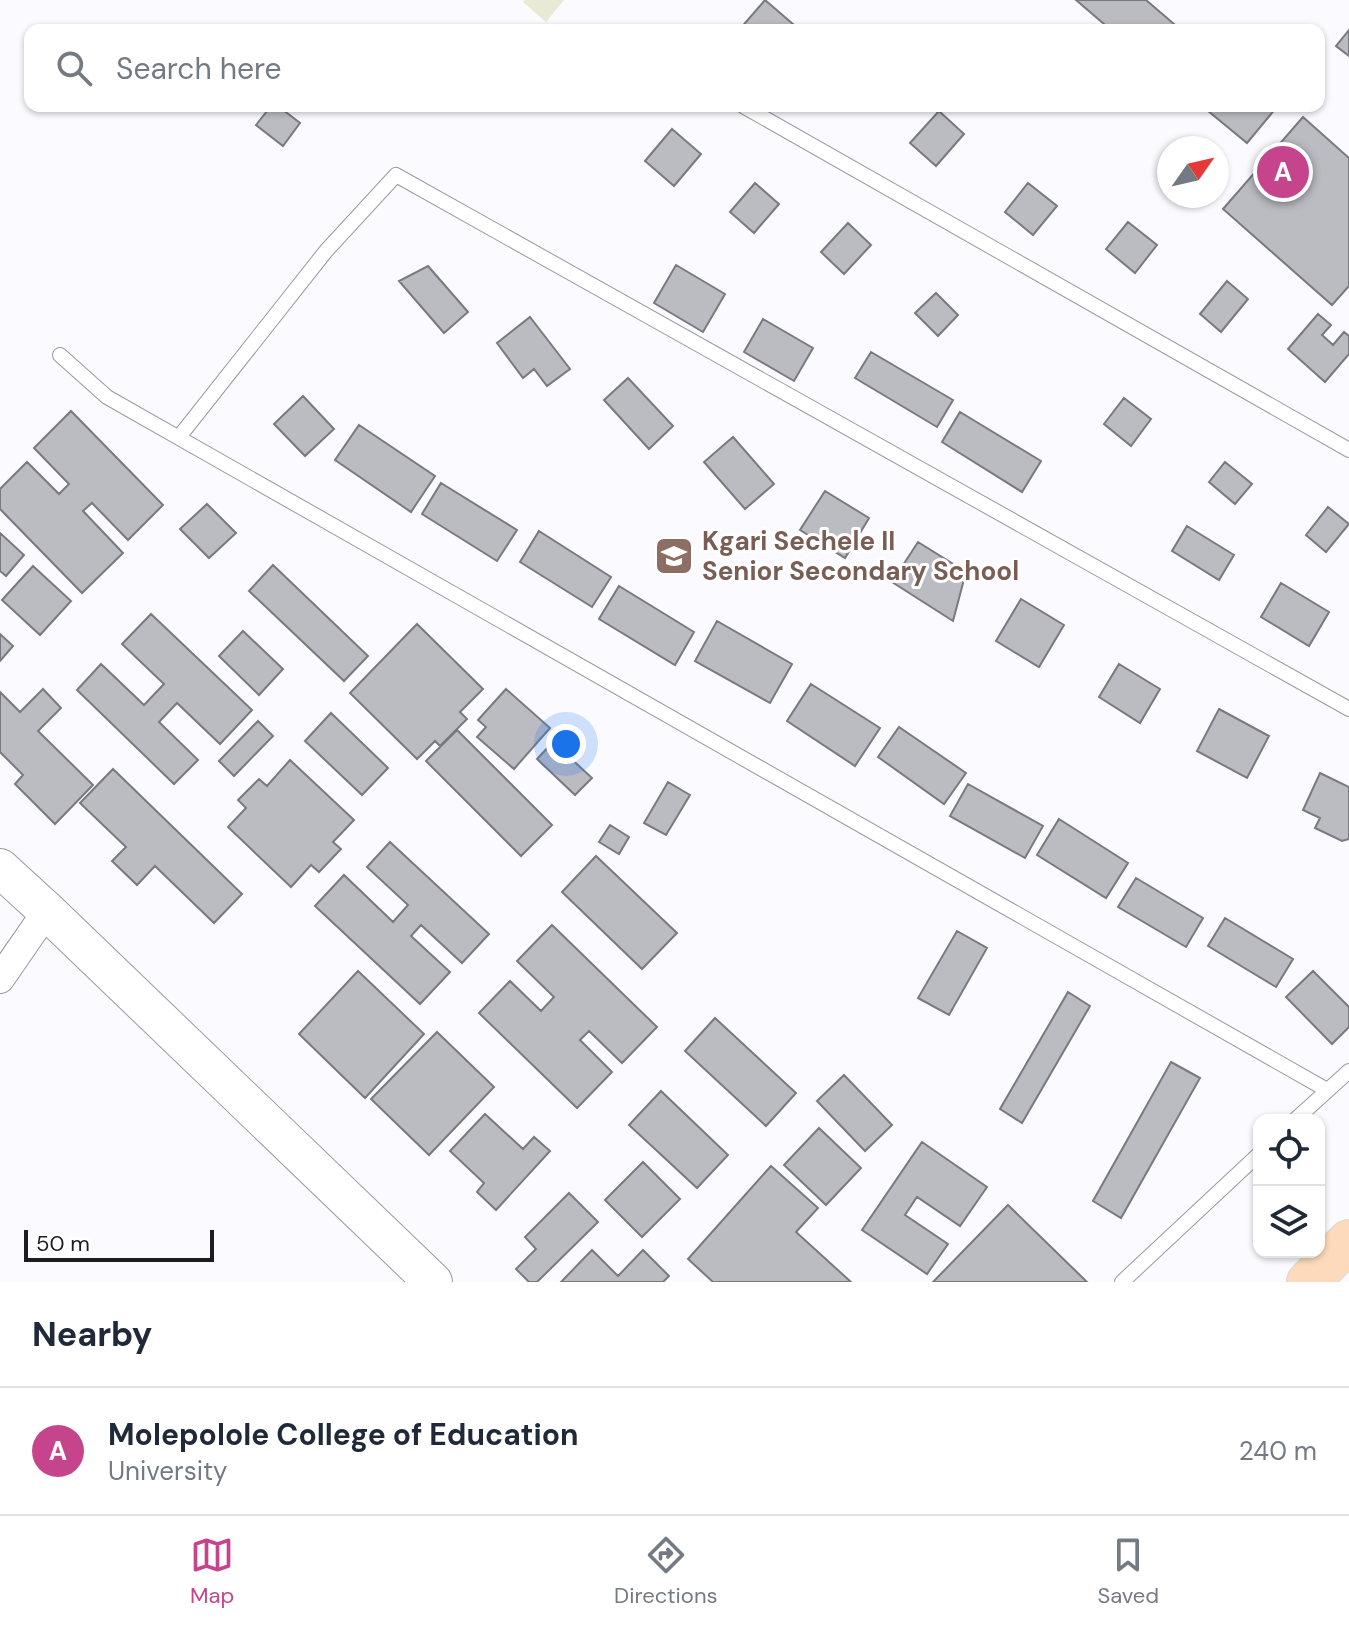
<!DOCTYPE html>
<style>
body{margin:0;font-family:"DM Sans",sans-serif;background:#f2f2f3;color:#1f2937}
.controls{position:absolute;right:24px;bottom:24px;display:grid;overflow:hidden;border-radius:16px;box-shadow:0 2px 6px #0004}
.controls button{width:72px;height:72px;display:grid;place-items:center;padding:0;border:0;border-bottom:2px solid #e0e1e3;background:#fff;color:#1f2937;font:40px sans-serif}
.compass{position:absolute;left:1157px;top:136px;width:72px;height:72px;border-radius:50%;background:#fff;box-shadow:0 2px 6px #0004;rotate:56deg}
.scale{position:absolute;left:24px;bottom:20px;width:190px;box-sizing:border-box;padding-left:8px;border:4px solid #1d1d1f;border-top:0;font-size:22px;line-height:28px;white-space:nowrap;color:#1d1d1f;-webkit-text-stroke:6px #fff;paint-order:stroke}
.you{position:absolute;left:566px;top:744px;width:28px;height:28px;margin:-20px;border:6px solid #fff;border-radius:50%;background:#1a73e8;box-shadow:0 0 0 12px #1a73e833}
.badge{display:grid;place-items:center;width:52px;height:52px;border-radius:50%;background:#c6448c;color:#fff;font-size:26px;font-weight:700}
.pin{position:absolute;translate:-50% -50%;border:4px solid #fff;box-shadow:0 2px 8px #0006}
.list{margin:0;padding:0;list-style:none}
h2{display:flex;justify-content:space-between;align-items:center;height:104px;margin:0;padding:0 32px;font-size:34px}
h2 small{font-size:26px;font-weight:400;color:#747a83}
.list li{display:grid;grid-template-columns:52px 1fr auto;gap:24px;align-items:center;box-sizing:border-box;height:128px;padding:0 32px;border-top:2px solid #e0e1e3}
.list b{display:block;font-size:30px;white-space:nowrap}
.list p{margin:0;font-size:26px;white-space:nowrap;color:#747a83}
.list em{font-size:26px;font-style:normal;color:#747a83}
.icon{flex:none;width:44px;height:44px;fill:none;stroke:currentColor;stroke-width:2;stroke-linecap:round;stroke-linejoin:round}
.map{position:relative;flex:none;width:1349px;height:1282px;overflow:hidden}
.search{position:absolute;background:#fff;box-shadow:0 2px 6px #0004;left:24px;right:24px;top:24px;height:88px;display:flex;align-items:center;gap:20px;box-sizing:border-box;padding:0 28px;border-radius:16px;color:#747a83;font-size:30px}
.sheet{height:232px;background:#fff}
nav{display:flex;justify-content:space-around;align-items:center;box-sizing:border-box;height:112px;border-top:2px solid #e0e1e3;background:#fff;font-size:22px;color:#747a83}
nav a{display:grid;justify-items:center;gap:4px}
nav .on{color:#c6448c}
.map>svg:first-child{display:block}
.grass{fill:#e9ead5}
.building{fill:#bbbbc2;stroke:#797980;stroke-width:2}
.lines{fill:none;stroke-linecap:round;stroke-linejoin:round}
.lane-casing{stroke:#999aa1;stroke-width:16}
.street-casing{stroke:#999aa1;stroke-width:30}
.secondary-casing{stroke:#999aa1;stroke-width:40}
.primary-casing{stroke:#d6d6d7;stroke-width:44}
.lane{stroke:#fff;stroke-width:14}
.street{stroke:#fff;stroke-width:28}
.secondary{stroke:#fff;stroke-width:38}
.primary{stroke:#fddabb;stroke-width:42}
.labels{text-anchor:middle;dominant-baseline:central;stroke-width:6;stroke-linejoin:round;paint-order:stroke}
.education-label{font-size:26px;font-weight:bold;fill:#785e54;stroke:#fff;text-anchor:start}
</style>
<div class="map">
<svg width="1349" height="1282" viewBox="0 0 1349 1282">
<rect width="100%" height="100%" fill="#fafaff"/>
<!-- grass -->
<path class="grass" d="M524,0H564L546,22L523,2Z"/>
<!-- building -->
<path class="building" d="M765,0L793,24L787,30H739Z
M1076,0H1146L1181,30H1111Z
M1349,30V56L1336,46Z
M271,106H278L300,123L283,146L256,125Z
M1202,106H1273L1276,108L1247,143Z
M939,111L964,134L936,166L910,143Z
M1303,117L1349,158V286L1332,305L1223,209Z
M672,129L701,154L674,186L645,161Z
M755,183L779,204L754,233L730,212Z
M1028,183L1057,206L1033,235L1005,212Z
M1128,222L1157,245L1135,273L1106,249Z
M848,223L871,245L844,274L821,252Z
M676,265L725,294L703,332L654,303Z
M428,266L468,312L444,333L399,281Z
M1227,281L1248,299L1221,332L1200,314Z
M936,293L958,315L938,336L915,313Z
M1318,314L1331,325L1322,335L1333,345L1344,332L1349,336V354L1325,382L1288,349Z
M530,317L570,369L547,386L534,369L523,378L497,343Z
M763,319L813,348L794,381L744,352Z
M871,352L953,400L937,427L855,378Z
M628,378L673,426L649,449L604,400Z
M303,396L334,429L305,456L274,424Z
M1124,398L1151,419L1131,446L1104,424Z
M71,411L163,505L128,540L92,503L83,511L123,553L82,593L0,509V489L27,462L59,494L69,484L34,448Z
M960,412L1041,461L1022,492L942,442Z
M359,425L435,476L411,512L335,460Z
M733,437L774,484L745,509L704,462Z
M1225,462L1252,484L1235,504L1209,482Z
M441,483L517,530L497,561L422,514Z
M825,491L869,518L845,558L800,530Z
M207,504L236,533L209,558L180,529Z
M1328,507L1349,524L1326,552L1306,535Z
M1187,526L1234,555L1219,580L1172,551Z
M539,531L611,577L592,607L520,562Z
M0,533L24,555L6,576L0,571Z
M918,542L966,572L953,621L892,582Z
M273,565L368,656L344,681L249,591Z
M33,566L71,601L40,635L2,600Z
M1281,583L1329,612L1309,646L1261,617Z
M619,586L694,632L675,665L599,619Z
M1021,599L1064,625L1039,667L996,641Z
M151,614L252,710L220,744L177,703L159,722L198,760L174,784L77,690L101,664L144,705L164,684L122,644Z
M717,621L792,664L770,703L695,661Z
M417,624L483,689L460,712L467,719L440,746L435,741L417,759L350,693Z
M243,631L283,669L259,695L219,656Z
M0,634L13,646L0,661Z
M1119,664L1160,689L1140,723L1099,697Z
M811,684L880,728L855,766L787,721Z
M43,689L61,708L38,731L93,785L55,824L15,784L23,775L0,752V692L20,712Z
M506,689L550,728L514,769L477,737L486,727L478,720Z
M1219,709L1269,736L1247,778L1197,751Z
M331,713L388,768L362,795L305,741Z
M258,721L273,736L234,776L219,761Z
M899,727L966,773L944,804L878,757Z
M457,730L552,825L521,856L426,761Z
M553,742L592,778L575,795L537,759Z
M290,760L354,820L333,842L341,849L319,872L311,865L291,887L228,827L246,808L238,800L259,779L267,786Z
M113,769L242,894L214,923L155,866L137,885L112,861L126,847L80,803Z
M1320,773L1349,787V839L1342,841L1315,828L1320,818L1303,810Z
M668,782L690,795L666,835L644,823Z
M968,784L1043,826L1025,858L950,816Z
M1059,819L1128,863L1106,898L1037,855Z
M610,825L629,837L619,854L599,842Z
M390,842L489,934L462,963L421,925L411,936L450,972L420,1004L315,906L344,875L393,922L408,905L367,867Z
M596,856L677,933L642,969L562,892Z
M1136,878L1203,918L1186,947L1118,907Z
M1225,918L1293,959L1276,987L1208,946Z
M552,925L657,1027L622,1063L589,1031L580,1040L612,1072L577,1108L479,1013L510,981L541,1011L554,997L517,961Z
M957,931L987,948L949,1015L918,998Z
M358,971L424,1034L365,1098L299,1034Z
M1313,971L1349,1007V1027L1332,1044L1286,997Z
M1068,992L1090,1006L1022,1123L1000,1109Z
M715,1018L796,1093L766,1126L685,1051Z
M437,1032L494,1087L429,1155L371,1099Z
M1171,1062L1200,1078L1121,1218L1093,1201Z
M844,1075L892,1125L865,1151L817,1101Z
M661,1091L728,1155L697,1188L629,1125Z
M485,1114L523,1149L534,1137L550,1151L496,1210L477,1192L484,1183L450,1151Z
M819,1128L861,1168L826,1205L784,1165Z
M922,1142L987,1187L960,1226L917,1197L905,1215L948,1244L927,1274L862,1230Z
M643,1162L680,1199L642,1237L605,1200Z
M771,1166L818,1208L796,1232L851,1282H713L688,1259Z
M569,1193L598,1222L537,1282H529L516,1269L536,1249L525,1237Z
M1008,1205L1087,1282H933Z
M592,1250L618,1276L643,1250L669,1276L663,1282H561Z"/>
<g class="lines">
<defs>
<path id="lane" d="M743,106L1349,450
M60,355L107,397L1327,1090
M179,437L326,251L396,175L1349,709
M1295,1120L1349,1071
M1122,1282L1259,1154"/>
<path id="street" d="M0,979L47,911"/>
<path id="secondary" d="M0,868L47,911L433,1282"/>
<path id="primary" d="M1308,1282L1349,1241"/>
</defs>
<!-- lane casing -->
<use href="#lane" class="lane-casing"/>
<!-- street casing -->
<use href="#street" class="street-casing"/>
<!-- secondary casing -->
<use href="#secondary" class="secondary-casing"/>
<!-- primary casing -->
<use href="#primary" class="primary-casing"/>
<!-- lane -->
<use href="#lane" class="lane"/>
<!-- street -->
<use href="#street" class="street"/>
<!-- secondary -->
<use href="#secondary" class="secondary"/>
<!-- primary -->
<use href="#primary" class="primary"/>
</g>
<!-- icons -->
<defs>
<symbol id="school-square" viewBox="-11 -11 22 22"><rect x="-9" y="-9" width="18" height="18" rx="4" fill="#8d6e63" stroke="#fff"/><path d="M0-5L7-2L0 1L-7-2ZM-4 1L0 2.5L4 1V4Q0 6-4 4Z" fill="#fff"/></symbol>
</defs>
<g fill-rule="evenodd">
<use href="#school-square" x="652" y="534" width="44" height="44"/>
</g>
<g class="labels">
<!-- education labels -->
<g class="education-label">
<text x="702" y="541">Kgari Sechele II<tspan x="702" dy="30">Senior Secondary School</tspan></text>
</g>
</g>
</svg>
<div class="controls">
<button><svg class="icon" aria-label="locate" viewBox="0 0 24 24"><circle cx="12" cy="12" r="6"/><path d="M12 2v4M12 18v4M2 12h4M18 12h4"/></svg></button>
<button><svg class="icon" aria-label="layers" viewBox="0 0 24 24"><path d="M12 4l9 5-9 5-9-5zM3 14l9 5 9-5"/></svg></button>
</div>
<svg class="compass" viewBox="-18 -18 36 36"><path d="M0-13l5 13h-10z" fill="#e53935"/><path d="M0 13l5-13h-10z" fill="#747a83"/></svg>
<div class="scale">50 m</div>
<div class="you"></div>
<div class="pin badge" style="left:1283px;top:172px">A</div>
<div class="search"><svg class="icon" aria-label="search" viewBox="0 0 24 24"><circle cx="10" cy="10" r="6"/><path d="M15 15l6 6"/></svg>Search here</div>
</div>
<section class="sheet">
<h2>Nearby<small></small></h2>
<ul class="list">
<li><span class="badge">A</span><div><b>Molepolole College of Education</b><p>University</p></div><em>240 m</em></li>
</ul>
</section>
<nav>
<a class="on"><svg class="icon" aria-label="map" viewBox="0 0 24 24"><path d="M3 6l6-2 6 2 6-2v14l-6 2-6-2-6 2zM9 4v14M15 6v14"/></svg>Map</a>
<a><svg class="icon" aria-label="directions" viewBox="0 0 24 24"><path d="M12 3l9 9-9 9-9-9zM9 14v-3h6M13 9l2 2-2 2"/></svg>Directions</a>
<a><svg class="icon" aria-label="saved" viewBox="0 0 24 24"><path d="M7 4h10v16l-5-4-5 4z"/></svg>Saved</a>
</nav>
